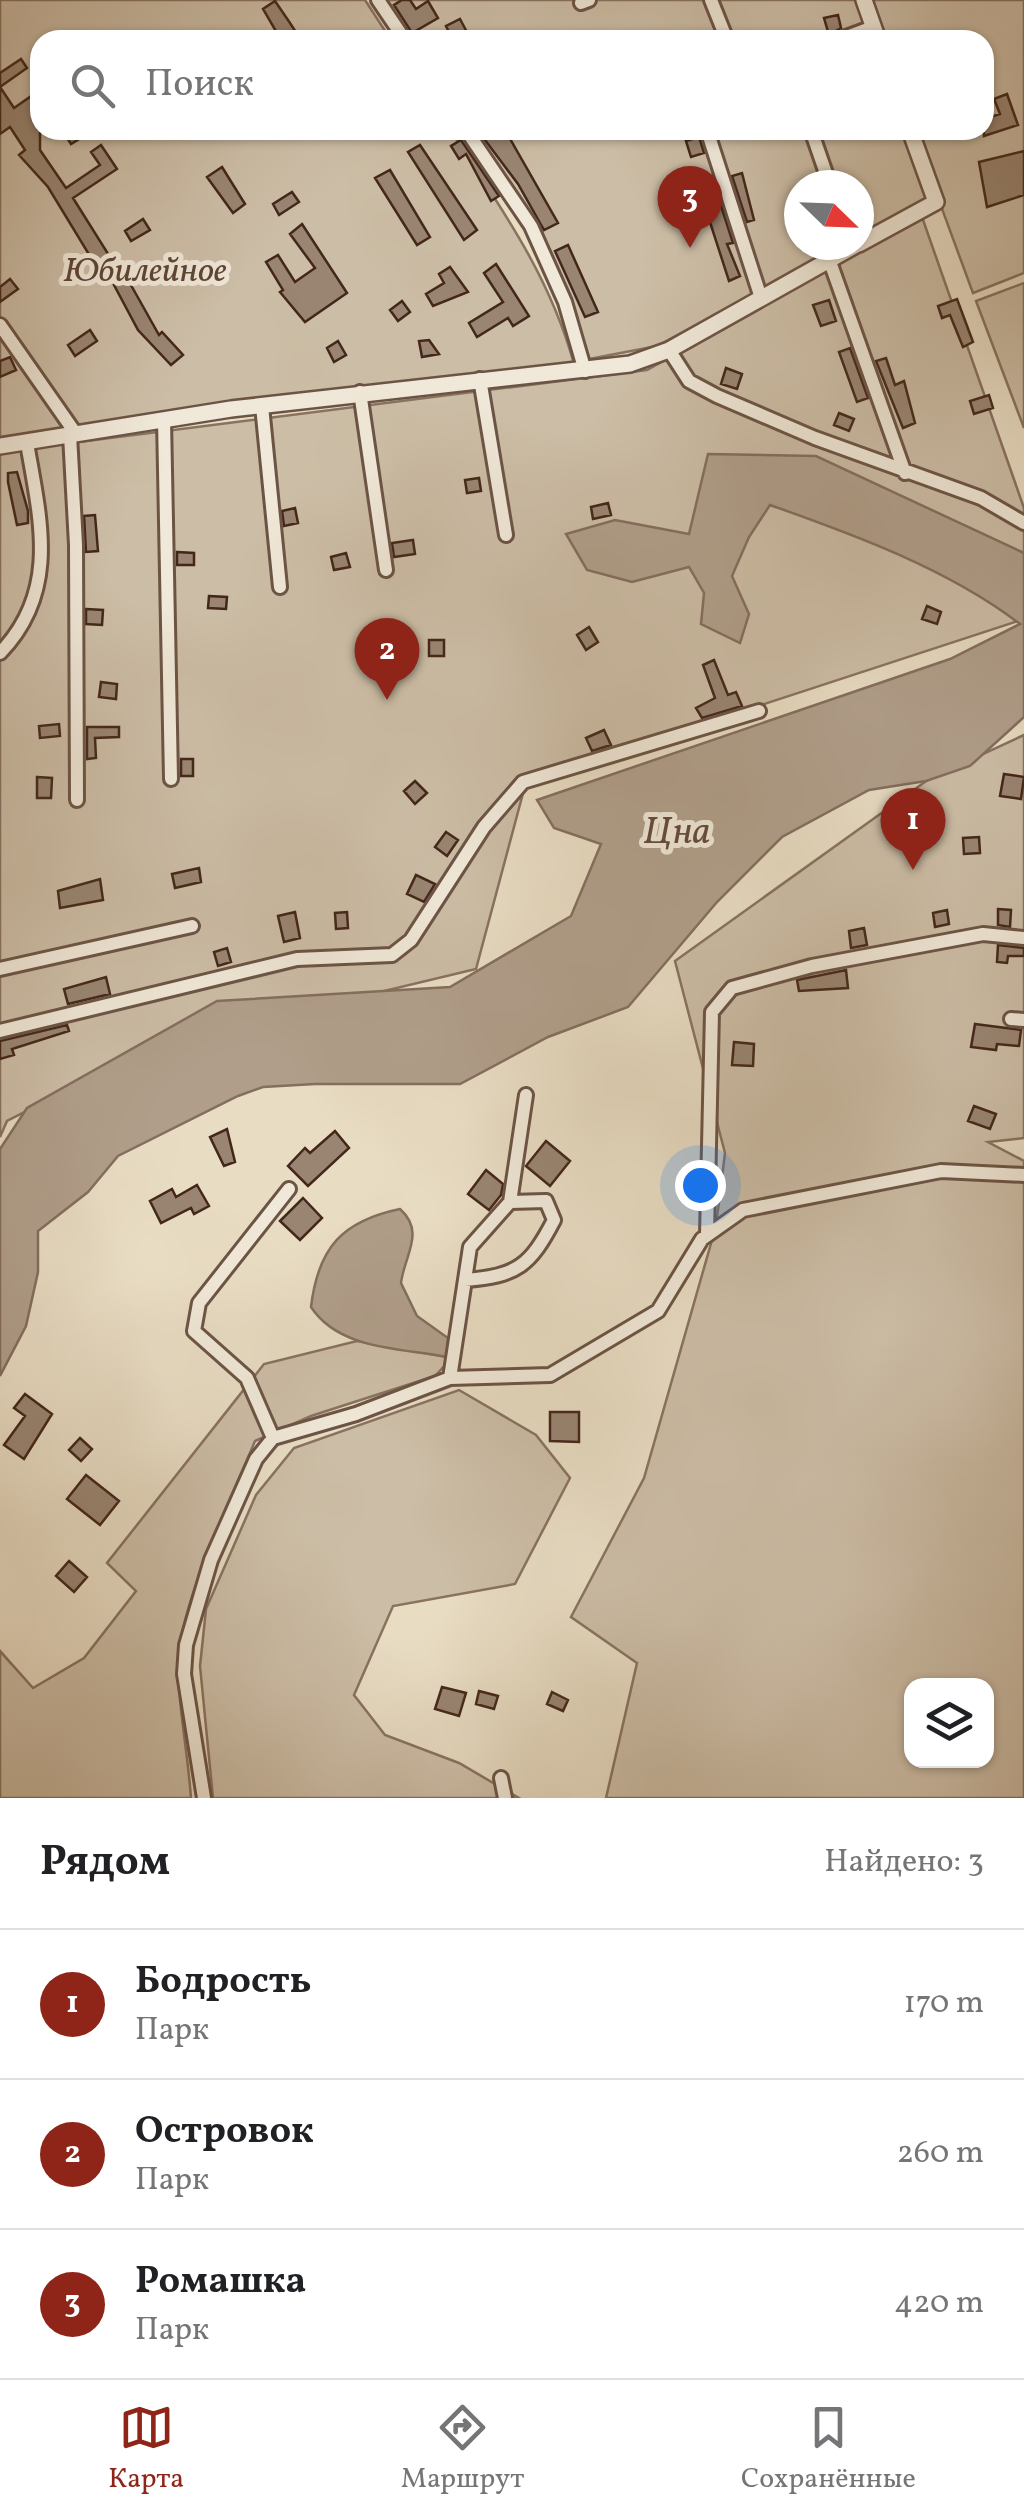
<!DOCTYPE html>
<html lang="ru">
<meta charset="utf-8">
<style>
body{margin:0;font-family:Vollkorn,serif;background:#f2f2f2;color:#202124}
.controls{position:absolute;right:30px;bottom:30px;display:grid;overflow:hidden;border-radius:20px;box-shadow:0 2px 8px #0004}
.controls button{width:90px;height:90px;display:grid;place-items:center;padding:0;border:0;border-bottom:2px solid #e0e0e0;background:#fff;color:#202124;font:50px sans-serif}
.compass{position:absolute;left:784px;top:170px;width:90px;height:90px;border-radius:50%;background:#fff;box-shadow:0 2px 8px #0004;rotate:113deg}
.you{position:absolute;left:700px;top:1185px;width:35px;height:35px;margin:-25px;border:8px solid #fff;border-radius:50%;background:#1a73e8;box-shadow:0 0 0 15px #1a73e833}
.badge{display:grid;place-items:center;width:65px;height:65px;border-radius:50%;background:#8f2418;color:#fff;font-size:32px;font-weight:700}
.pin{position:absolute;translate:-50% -82px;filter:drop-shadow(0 2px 5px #0008)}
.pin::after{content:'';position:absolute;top:52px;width:35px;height:30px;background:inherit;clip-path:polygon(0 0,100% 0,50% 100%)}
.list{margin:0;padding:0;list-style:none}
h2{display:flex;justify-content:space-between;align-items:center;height:130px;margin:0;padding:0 40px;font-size:42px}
h2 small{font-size:32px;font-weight:400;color:#757577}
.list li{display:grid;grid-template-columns:65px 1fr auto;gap:30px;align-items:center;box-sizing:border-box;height:150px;padding:0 40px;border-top:2px solid #e0e0e0}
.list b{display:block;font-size:38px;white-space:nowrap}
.list p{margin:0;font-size:32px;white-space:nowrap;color:#757577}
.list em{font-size:32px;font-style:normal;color:#757577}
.icon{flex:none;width:55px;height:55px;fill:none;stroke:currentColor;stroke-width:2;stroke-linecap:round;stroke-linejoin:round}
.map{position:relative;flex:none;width:1024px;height:1798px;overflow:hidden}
.search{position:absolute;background:#fff;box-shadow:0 2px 8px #0004;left:30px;right:30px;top:30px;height:110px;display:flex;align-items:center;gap:25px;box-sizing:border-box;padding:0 35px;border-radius:30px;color:#757577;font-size:38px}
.sheet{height:580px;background:#fff}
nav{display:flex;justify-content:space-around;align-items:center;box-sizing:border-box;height:140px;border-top:2px solid #e0e0e0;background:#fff;font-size:28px;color:#757577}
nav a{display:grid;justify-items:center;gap:5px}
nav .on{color:#8f2418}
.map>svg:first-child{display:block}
.green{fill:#ccbda6;stroke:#887260;stroke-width:2.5;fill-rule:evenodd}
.water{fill:#b09e8a;stroke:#846e5e;stroke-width:2.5}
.building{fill:#998572;stroke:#43271b;stroke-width:2.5}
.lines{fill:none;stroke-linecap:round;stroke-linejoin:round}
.minor-casing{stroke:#6c5445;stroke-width:18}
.tertiary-casing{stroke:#6c5445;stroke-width:20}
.minor{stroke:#f0e8d8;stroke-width:12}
.tertiary{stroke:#f0e8d8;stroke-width:15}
.labels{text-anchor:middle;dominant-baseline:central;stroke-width:10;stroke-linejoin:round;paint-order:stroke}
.park-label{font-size:35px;font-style:italic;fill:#5e4537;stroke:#f0e8d8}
.water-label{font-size:38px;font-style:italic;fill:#644b3c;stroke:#f0e8d8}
</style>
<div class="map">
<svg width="1024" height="1798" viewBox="0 0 1024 1798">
<rect width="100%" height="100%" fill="#e8dcc3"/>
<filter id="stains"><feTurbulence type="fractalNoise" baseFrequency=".002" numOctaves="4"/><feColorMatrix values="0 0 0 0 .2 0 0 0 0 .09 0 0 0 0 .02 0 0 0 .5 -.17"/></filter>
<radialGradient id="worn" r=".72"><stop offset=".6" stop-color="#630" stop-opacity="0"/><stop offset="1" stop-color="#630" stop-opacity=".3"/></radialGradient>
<!-- green -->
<path class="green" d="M0,0H365L391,40H40V130H450C500,206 550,276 574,364L0,439Z
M377,0H862L876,40H403Z
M869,0H1024V273L973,293L913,130H984V40H882Z
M462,130H909L933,197L859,237V185H799V245H845L657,346L584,360L541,250Z
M922,217L1024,508V619L526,782L476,969L155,1046L7,1121L0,1137V452L647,370Z
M1024,283V428L976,301Z
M1024,735V1138L988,1142L1024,1161V1798H606L637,1663L571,1617L644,1478L716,1226L725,1153L675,961L929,779ZM912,1686H986V1760H912Z
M357,1341L447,1357L448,1362L435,1376L311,1416L255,1441C231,1500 174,1614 178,1675C180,1715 188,1756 191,1798H0V1651L33,1688L84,1658L136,1591L107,1563L264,1364Z
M459,1390L536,1435L570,1478L515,1584L393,1606L354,1695L385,1735L459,1763L519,1798H213L200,1666L206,1609L256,1495L294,1448Z"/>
<!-- water -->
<path class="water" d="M708,454L816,456L1024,553V717L970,766L926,781L869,790L782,837L717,902L628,1007L548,1037L460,1084H315L263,1087L238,1096L118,1156L88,1192L38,1231V1272L26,1326L0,1376V1149L27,1108L217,1001L450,987L571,916L601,844L554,828L537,800L950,659L1020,624C948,569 855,535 770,505L749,537L732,576L749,614L740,643L701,624L704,593L689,567L632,582L587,570L566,534L615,520L689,534Z
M400,1209C426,1232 404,1256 401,1283L417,1316L448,1338L447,1357C401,1348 339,1350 311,1307C318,1248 342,1221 400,1209Z"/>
<!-- building -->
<path class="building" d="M402,0H410L416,9L428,1L438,18L412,33L394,5Z
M275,1L290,23L301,40H281L263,9Z
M838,15L841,28L829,35L824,18Z
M460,19L468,34L453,40L446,26Z
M21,59L27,68L0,87V73Z
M0,87L14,108L40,90V150L66,188L100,165L91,152L101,145L117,169L73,198L110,257L96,266L48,187L19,155L25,150L10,127L0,134Z
M1007,94L1018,125L984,136V119L1000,114L994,99Z
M62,130H94L71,144Z
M505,130L558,223L544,230L518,184L485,140Z
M699,137L704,153L691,157L686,141Z
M461,140L499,196L491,201L466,154L459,159L451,146Z
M420,145L477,230L464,240L408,152Z
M1024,151V195L987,207L979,162Z
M222,167L245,204L233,213L207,177Z
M390,170L430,237L417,245L375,178Z
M742,173L754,220L747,222L732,176Z
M713,181L733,243L727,244L740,276L729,281L698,185Z
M292,192L299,202L279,215L273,204Z
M143,219L150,230L131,241L125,231Z
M302,224L347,293L305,322L280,292L283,290L266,262L278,255L295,282L315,268L290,234Z
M568,245L598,312L585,317L555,251Z
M496,264L529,316L513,326L508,318L477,337L469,323L503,302L484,273Z
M450,267L468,292L433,306L426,294L444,283L439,274Z
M127,278L159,335L162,332L183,355L171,365L138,330L114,285Z
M10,279L18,289L0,302V287Z
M957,299L973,342L963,347L950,315L942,318L938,306Z
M829,300L836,321L821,326L813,305Z
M402,301L410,312L398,321L390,310Z
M90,330L97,341L75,356L68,345Z
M429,340L439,354L422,357L419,341Z
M338,341L346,355L334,362L327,348Z
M850,348L868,398L857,402L839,352Z
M10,357L16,370L0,377V361Z
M886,358L895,385L904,381L915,423L903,428L876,361Z
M726,368L742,374L737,389L721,384Z
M989,395L993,408L974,414L970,401Z
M839,413L854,419L849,431L834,425Z
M17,472L28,511V523L17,525L8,482V473Z
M479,478L481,491L467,493L465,480Z
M608,503L611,515L593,519L591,507Z
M295,508L298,523L284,526L282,511Z
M95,515L98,551L86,552L84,516Z
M413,540L415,554L394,557L392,543Z
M177,552L194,553V565H177Z
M346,553L350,567L334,570L331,557Z
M209,596L227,597L226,609L208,608Z
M927,606L941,612L937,624L922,619Z
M86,609L103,610L102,625L86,624Z
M589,627L598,642L586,650L577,635Z
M429,640H444V656H429Z
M714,660L728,695L736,692L742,706L702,718L696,708L715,698L703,665Z
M101,682L117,684L116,699L99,697Z
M59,724L60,736L40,738L39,726Z
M87,727H119V737L95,738L96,758L87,759Z
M604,730L611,745L592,751L586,738Z
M181,759H193V776H181Z
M1004,774L1024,777L1021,799L1000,796Z
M37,777L52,778L51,798H37Z
M415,781L427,793L415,804L404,791Z
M446,832L458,840L447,856L435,847Z
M979,837L980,853L964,854L963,838Z
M199,868L201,882L175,888L172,874Z
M416,875L435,884L424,902L407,894Z
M100,879L103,900L60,908L58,891Z
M998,909L1011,910L1010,927L998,925Z
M947,910L949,924L935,927L933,913Z
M295,912L300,938L284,942L278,916Z
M347,912L348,928L336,929L335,913Z
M864,928L867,945L851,948L849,931Z
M998,945L1024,948V956H1008L1007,963L997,962Z
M227,948L231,962L218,966L214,952Z
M846,970L848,988L799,991L797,980Z
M106,977L110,994L68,1004L64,989Z
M975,1024L1021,1030L1019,1046L997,1044L996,1050L971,1047Z
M67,1025L69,1031L12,1049L14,1055L0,1059V1041Z
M734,1042L754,1044L753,1066L732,1065Z
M974,1106L996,1114L990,1129L968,1121Z
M227,1129L235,1162L224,1166L210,1137Z
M335,1131L349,1148L308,1186L288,1166L305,1148L310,1153Z
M546,1141L570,1161L550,1186L526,1166Z
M486,1170L503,1184L501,1195L489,1210L468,1194Z
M197,1185L209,1206L194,1214L191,1208L161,1223L150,1201L172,1189L176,1197Z
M303,1198L322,1218L300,1240L280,1221Z
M25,1394L52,1414L24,1459L4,1445L25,1416L14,1408Z
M550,1412H579V1442L550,1441Z
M80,1438L92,1449L81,1461L69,1450Z
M86,1475L119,1501L100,1525L67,1499Z
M69,1561L87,1577L74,1592L56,1576Z
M442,1687L466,1693L459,1716L435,1709Z
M479,1691L498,1696L494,1709L476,1704Z
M552,1692L568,1700L563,1711L547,1704Z"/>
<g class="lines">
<defs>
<path id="minor" d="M378,0L405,40
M711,0L727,40
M581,3L589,0
M838,40L873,27
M466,130L531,226L565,302L585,371
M707,130L761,298
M811,130L830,185
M829,259L905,473
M0,325L76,434
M669,350L689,381L717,396L815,438L981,498L1024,523
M480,379L506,535
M360,392L386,570
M262,406L280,587
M164,419L171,779
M70,435L76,545L77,800
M0,653C60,591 40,519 27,443
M0,969L192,926
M1011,1019L1024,1020
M0,1031L297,959L392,955L411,940L484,827L523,782L759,711
M510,1202L526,1095
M707,1235L712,1012L732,988L812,966L983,934L1024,938
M450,1378L470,1247L510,1202L546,1201L554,1220C530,1266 517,1276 465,1280
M273,1438L247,1378L194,1331L199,1303L289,1189
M501,1778L505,1798
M204,1798L184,1674L186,1645L211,1560L256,1459L273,1438L356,1414L450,1378L550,1375L658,1311L702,1239L743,1210L941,1171L1024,1175"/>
<path id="tertiary" d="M864,0L878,40
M859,244L936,202L910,130
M0,446L231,409L630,364L669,350L856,245"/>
</defs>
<!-- minor casing -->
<use href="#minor" class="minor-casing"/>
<!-- tertiary casing -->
<use href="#tertiary" class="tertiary-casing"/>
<!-- minor -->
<use href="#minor" class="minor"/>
<!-- tertiary -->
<use href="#tertiary" class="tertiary"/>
</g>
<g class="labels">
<!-- park labels -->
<g class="park-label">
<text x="145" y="272">Юбилейное</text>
</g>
<!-- water labels -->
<g class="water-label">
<text x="677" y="833">Цна</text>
</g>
</g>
<rect width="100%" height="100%" filter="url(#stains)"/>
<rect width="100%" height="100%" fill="url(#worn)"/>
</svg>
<div class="controls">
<button><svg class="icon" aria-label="layers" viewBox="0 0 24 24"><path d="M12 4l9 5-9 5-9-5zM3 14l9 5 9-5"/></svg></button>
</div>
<svg class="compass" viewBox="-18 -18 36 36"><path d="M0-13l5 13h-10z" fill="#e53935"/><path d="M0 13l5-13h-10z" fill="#757577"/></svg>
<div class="you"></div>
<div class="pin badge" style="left:913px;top:870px">1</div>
<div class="pin badge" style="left:387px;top:700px">2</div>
<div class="pin badge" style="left:690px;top:248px">3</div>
<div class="search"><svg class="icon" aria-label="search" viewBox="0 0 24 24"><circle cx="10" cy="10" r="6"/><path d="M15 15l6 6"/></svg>Поиск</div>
</div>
<section class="sheet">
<h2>Рядом<small>Найдено: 3</small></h2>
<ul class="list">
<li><span class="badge">1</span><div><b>Бодрость</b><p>Парк</p></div><em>170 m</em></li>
<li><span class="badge">2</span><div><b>Островок</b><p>Парк</p></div><em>260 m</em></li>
<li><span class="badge">3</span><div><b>Ромашка</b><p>Парк</p></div><em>420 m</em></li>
</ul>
</section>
<nav>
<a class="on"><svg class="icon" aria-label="map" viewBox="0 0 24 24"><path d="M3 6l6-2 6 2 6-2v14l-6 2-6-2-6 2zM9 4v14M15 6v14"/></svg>Карта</a>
<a><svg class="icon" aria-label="directions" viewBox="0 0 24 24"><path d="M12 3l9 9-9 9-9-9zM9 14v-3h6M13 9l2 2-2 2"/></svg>Маршрут</a>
<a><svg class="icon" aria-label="saved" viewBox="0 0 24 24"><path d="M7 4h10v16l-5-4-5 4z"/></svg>Сохранённые</a>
</nav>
